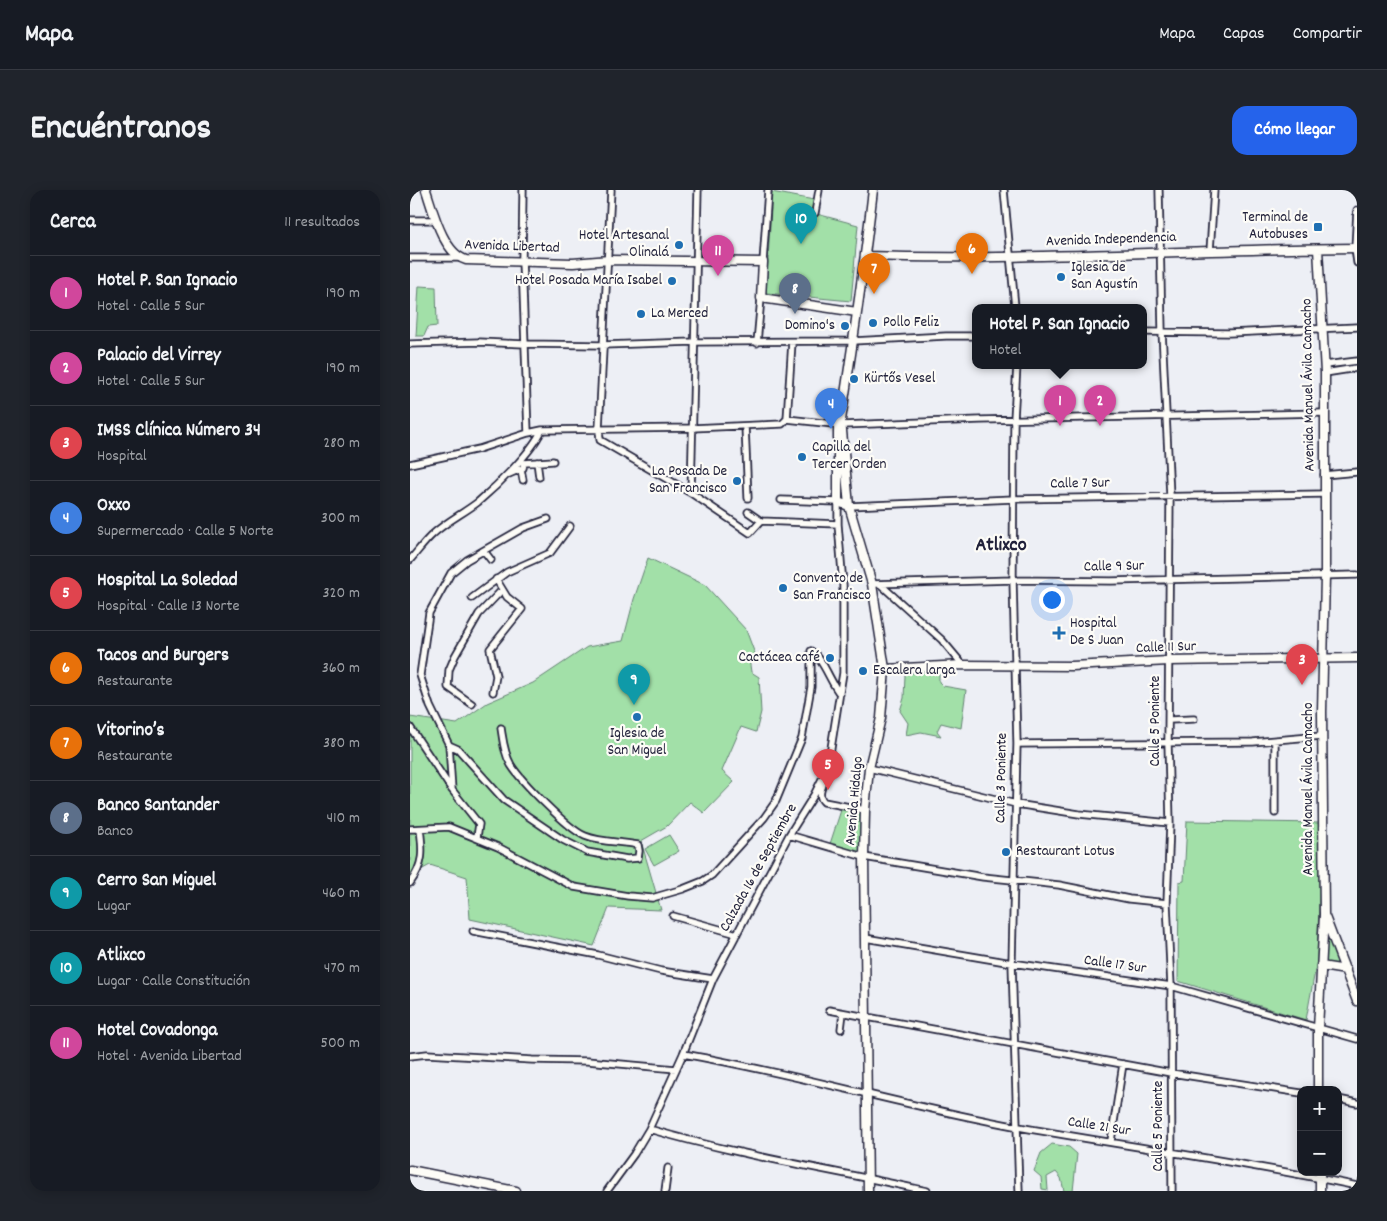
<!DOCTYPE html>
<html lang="es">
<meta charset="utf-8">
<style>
body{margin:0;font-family:Dekko,sans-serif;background:#20242c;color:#f1f3f6}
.controls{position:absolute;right:15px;bottom:15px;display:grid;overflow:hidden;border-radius:10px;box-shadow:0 2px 12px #0003}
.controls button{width:45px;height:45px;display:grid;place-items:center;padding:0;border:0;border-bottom:1px solid #363941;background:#171b24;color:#f1f3f6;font:25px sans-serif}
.you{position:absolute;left:641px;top:409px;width:18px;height:18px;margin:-12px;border:4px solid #fff;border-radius:50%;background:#1a73e8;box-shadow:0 0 0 8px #1a73e833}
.badge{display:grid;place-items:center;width:32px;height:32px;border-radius:50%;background:#2563eb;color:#fff;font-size:16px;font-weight:700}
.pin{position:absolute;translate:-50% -41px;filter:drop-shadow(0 1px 2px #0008)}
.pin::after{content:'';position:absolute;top:26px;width:18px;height:15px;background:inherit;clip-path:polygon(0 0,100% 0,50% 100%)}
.popup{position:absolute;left:562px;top:114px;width:175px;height:65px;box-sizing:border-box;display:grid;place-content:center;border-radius:10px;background:#171b24;filter:drop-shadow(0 1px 4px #0005);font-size:16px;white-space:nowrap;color:#9ea1a6}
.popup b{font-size:19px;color:#f1f3f6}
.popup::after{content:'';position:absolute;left:50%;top:100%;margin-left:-10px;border:10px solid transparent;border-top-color:#171b24}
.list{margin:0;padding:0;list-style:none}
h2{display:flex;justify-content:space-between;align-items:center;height:65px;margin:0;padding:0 20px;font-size:21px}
h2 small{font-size:16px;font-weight:400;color:#9ea1a6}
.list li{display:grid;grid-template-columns:32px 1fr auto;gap:15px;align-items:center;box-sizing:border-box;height:75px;padding:0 20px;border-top:1px solid #363941}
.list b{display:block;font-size:19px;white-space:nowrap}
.list p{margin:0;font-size:16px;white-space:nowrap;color:#9ea1a6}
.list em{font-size:16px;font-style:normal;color:#9ea1a6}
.map{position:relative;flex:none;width:947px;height:1001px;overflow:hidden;border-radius:15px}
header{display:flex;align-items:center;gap:30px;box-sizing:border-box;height:70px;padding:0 25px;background:#171b24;border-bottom:1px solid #363941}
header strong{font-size:24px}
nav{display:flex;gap:28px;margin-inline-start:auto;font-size:18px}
.intro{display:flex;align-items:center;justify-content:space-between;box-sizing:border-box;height:120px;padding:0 30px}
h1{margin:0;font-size:35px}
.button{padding:12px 22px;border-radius:15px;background:#2563eb;color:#fff;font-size:18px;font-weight:700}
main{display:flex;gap:30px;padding:0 30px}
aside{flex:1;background:#171b24;border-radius:15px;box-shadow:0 2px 12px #0003}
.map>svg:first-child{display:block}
.green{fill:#a2e0a8;stroke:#628172}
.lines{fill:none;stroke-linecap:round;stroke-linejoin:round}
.street-casing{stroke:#22223b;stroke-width:9}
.secondary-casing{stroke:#22223b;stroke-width:11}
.street{stroke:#fdfcf7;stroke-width:5.5}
.secondary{stroke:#fdfcf7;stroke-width:8}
.poi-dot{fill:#1f6fb2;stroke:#fdfcf7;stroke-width:2}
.labels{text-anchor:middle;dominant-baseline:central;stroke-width:4.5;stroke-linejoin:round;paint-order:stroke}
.poi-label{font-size:15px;fill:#22223b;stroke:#fdfcf7;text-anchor:start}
.street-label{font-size:15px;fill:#22223b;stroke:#fdfcf7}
.district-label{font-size:20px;font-weight:bold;fill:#22223b;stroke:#fdfcf7}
</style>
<header>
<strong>Mapa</strong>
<nav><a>Mapa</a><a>Capas</a><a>Compartir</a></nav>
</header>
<div class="intro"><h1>Encuéntranos</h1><a class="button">Cómo llegar</a></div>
<main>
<aside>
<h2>Cerca<small>11 resultados</small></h2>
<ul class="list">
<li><span class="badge" style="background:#d1479c">1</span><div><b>Hotel P. San Ignacio</b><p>Hotel · Calle 5 Sur</p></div><em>190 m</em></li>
<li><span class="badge" style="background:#d1479c">2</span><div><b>Palacio del Virrey</b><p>Hotel · Calle 5 Sur</p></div><em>190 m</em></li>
<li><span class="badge" style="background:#e0444e">3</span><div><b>IMSS Clínica Número 34</b><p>Hospital</p></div><em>280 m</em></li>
<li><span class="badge" style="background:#3f7fe0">4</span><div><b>Oxxo</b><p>Supermercado · Calle 5 Norte</p></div><em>300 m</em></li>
<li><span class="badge" style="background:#e0444e">5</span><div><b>Hospital La Soledad</b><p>Hospital · Calle 13 Norte</p></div><em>320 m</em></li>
<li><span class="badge" style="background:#e8710a">6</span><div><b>Tacos and Burgers</b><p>Restaurante</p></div><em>360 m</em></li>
<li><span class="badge" style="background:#e8710a">7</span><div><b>Vitorino’s</b><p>Restaurante</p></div><em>380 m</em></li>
<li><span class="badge" style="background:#5c6f8a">8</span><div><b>Banco Santander</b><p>Banco</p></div><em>410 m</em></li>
<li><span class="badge" style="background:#0f9aa8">9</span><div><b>Cerro San Miguel</b><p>Lugar</p></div><em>460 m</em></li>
<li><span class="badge" style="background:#0f9aa8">10</span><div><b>Atlixco</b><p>Lugar · Calle Constitución</p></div><em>470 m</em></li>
<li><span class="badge" style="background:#d1479c">11</span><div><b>Hotel Covadonga</b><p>Hotel · Avenida Libertad</p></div><em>500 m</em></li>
</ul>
</aside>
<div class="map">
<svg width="947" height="1001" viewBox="0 0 947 1001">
<rect width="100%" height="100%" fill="#edeff5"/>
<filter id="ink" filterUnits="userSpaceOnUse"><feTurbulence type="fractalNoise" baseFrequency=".02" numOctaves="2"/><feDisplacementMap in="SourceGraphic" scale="10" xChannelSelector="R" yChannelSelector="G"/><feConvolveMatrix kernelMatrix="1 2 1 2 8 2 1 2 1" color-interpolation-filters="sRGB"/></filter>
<g filter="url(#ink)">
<!-- green -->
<path class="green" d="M362,2L404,10L403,23L448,35L441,111L356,103Z
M9,96L26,97L27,136L18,137L14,146H6Z
M238,368L295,395L336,440L345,464L339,468L341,482L349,487L351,522L346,542L331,537L312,581L324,592L294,623L280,612L257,636L231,651L251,720L199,718L184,756L60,729L57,687L20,675L0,686V527L47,534L77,513L123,493L177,457L213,451L224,409Z
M498,480H523L529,483V492L533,496L556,500L551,538L531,533L527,541L531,546L511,542L496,545L498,533L490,521L494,508L495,486Z
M432,617L451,622V665L419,657Z
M777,631L912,633L907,770L896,830L768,791L769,692L774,691Z
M259,645L269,661L244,675L235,659Z
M916,737L930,776L914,774Z
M642,954L659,957L667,964L663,1001H654L651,988L646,982L637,987L638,1000L632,999L631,987L624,981L631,963Z"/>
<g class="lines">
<defs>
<path id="street" d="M113,0L112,70L118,243
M201,0L189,239L190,250L281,303L340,343L351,331
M594,0L605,117
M749,0L752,141L760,306L758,552L760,633L757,713L761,796L762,1001
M947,20L945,58L947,73
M405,23L409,0
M0,30H26
M800,61L804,0
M0,68H50
M353,72L358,0
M734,142L819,143L947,137
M347,153L351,108
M0,154L69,152L114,154L193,155L283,152L443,151L536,146H566
M607,175L604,229L603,390L607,554L602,773L609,1001
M915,175L947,171
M915,183L947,178
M377,229L382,152
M335,236L338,308
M127,272L129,287
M0,274L69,259L118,243L132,240L282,238L372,234L377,229L432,235L570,230L914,223
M111,279L113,290
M97,285L113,278L114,273L143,271
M914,285L947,282
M281,303L288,0
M439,316L604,309L914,304
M338,322L351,331L428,334
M74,361L81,370
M0,370C8,361 15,351 23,344C37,331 54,323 68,312C88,295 121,263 132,240
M462,394L603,390L701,391L947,385
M470,394L532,450L553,475
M62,408L97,382L140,363L160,336
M401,461C412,466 421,494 430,504
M83,502L86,486L80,459L112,419L97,407L86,389
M62,514L38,497L39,480L45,466L69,424L92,400
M760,530L784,529
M0,537L42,600L69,634L67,647
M607,554L843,552L912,546
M39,555L48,559L94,610L153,650L177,662L217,669L228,668L229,661L228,655C210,651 192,653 175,646C158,639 111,591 101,575C94,563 93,550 91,538
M459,578L606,614L669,624L760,633
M415,590C412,597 407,606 414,612L455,620
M42,600L39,555L20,516L10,485L19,423L41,383L57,370L113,338L138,329
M865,623V551
M0,639L39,637L88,657L164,697L218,706L242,708L273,699L293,691L302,685L354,628L366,611L392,548L401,497V461
M379,645L454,667L573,687L649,695L719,709L757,713
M0,693C14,674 13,661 10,639
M263,726L327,744
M63,741L188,765L251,781L303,789
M455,748L602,773L761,796L947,849
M419,820L761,883L891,903
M431,839L433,823
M273,864C386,883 496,917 609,937C721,957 835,972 947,996
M0,866L17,864L122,870L177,871L266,879
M928,909L947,913
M239,939C330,966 424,980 517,1001
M701,951L713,874
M197,1001L224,964L239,939L273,864L303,789L379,645L404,605L418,577L433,483V395L428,334V312L371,310
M255,1001L258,978"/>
<path id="secondary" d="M16,0C23,21 33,63 56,70L163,73L199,70L353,72L351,108L447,122
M908,59L915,183V386L912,522L914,725L908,839V900
M456,66C620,71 783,59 947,58
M431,230L439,316L462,394L475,479L471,528L459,578L455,620L454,667L458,1001
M439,316L428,312V234L431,230C443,153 454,77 463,0
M475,479L553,475L662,476L759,471L947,468
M915,727L947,811
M911,776L936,780
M0,980L106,1001
M910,1001V982"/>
</defs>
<!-- street casing -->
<use href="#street" class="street-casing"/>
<!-- secondary casing -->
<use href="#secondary" class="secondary-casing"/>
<!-- street -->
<use href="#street" class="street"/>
<!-- secondary -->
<use href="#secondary" class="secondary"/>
</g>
</g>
<!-- markers -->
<g class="poi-dot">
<rect x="903" y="32" width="10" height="10" rx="2.5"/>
<circle cx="269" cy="55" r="5"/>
<circle cx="651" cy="87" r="5"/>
<circle cx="262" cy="91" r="5"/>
<circle cx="231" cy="124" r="5"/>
<circle cx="463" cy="133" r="5"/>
<circle cx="435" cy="136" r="5"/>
<circle cx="444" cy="189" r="5"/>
<circle cx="392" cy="267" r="5"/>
<circle cx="327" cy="291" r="5"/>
<circle cx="373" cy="398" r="5"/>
<path d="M646.5 435.5h5v5h5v5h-5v5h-5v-5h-5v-5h5z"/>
<circle cx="420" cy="468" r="5"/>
<circle cx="453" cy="481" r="5"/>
<circle cx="227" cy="527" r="5"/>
<circle cx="596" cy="662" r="5"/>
</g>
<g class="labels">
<!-- poi labels -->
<g class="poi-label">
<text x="898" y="28" text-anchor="end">Terminal de<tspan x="898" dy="17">Autobuses</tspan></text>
<text x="259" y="46" text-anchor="end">Hotel Artesanal<tspan x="259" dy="17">Olinalá</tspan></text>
<text x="661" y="78">Iglesia de<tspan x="661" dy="17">San Agustín</tspan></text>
<text x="252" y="91" text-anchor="end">Hotel Posada María Isabel</text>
<text x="241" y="124">La Merced</text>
<text x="473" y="133">Pollo Feliz</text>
<text x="425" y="136" text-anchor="end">Domino's</text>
<text x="454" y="189">Kürtős Vesel</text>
<text x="402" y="258">Capilla del<tspan x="402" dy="17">Tercer Orden</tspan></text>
<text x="317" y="282" text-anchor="end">La Posada De<tspan x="317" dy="17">San Francisco</tspan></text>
<text x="383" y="389">Convento de<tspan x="383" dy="17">San Francisco</tspan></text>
<text x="660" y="434">Hospital<tspan x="660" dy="17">De S Juan</tspan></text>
<text x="410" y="468" text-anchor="end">Cactácea café</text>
<text x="463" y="481">Escalera larga</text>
<text x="227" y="544" text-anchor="middle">Iglesia de<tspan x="227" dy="17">San Miguel</tspan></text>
<text x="606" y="662">Restaurant Lotus</text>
</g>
<!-- street labels -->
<g class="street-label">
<text transform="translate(701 50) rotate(-2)">Avenida Independencia</text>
<text transform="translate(102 57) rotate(2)">Avenida Libertad</text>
<text transform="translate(899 195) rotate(-91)">Avenida Manuel Ávila Camacho</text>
<text transform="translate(670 294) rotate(-1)">Calle 7 Sur</text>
<text transform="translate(704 377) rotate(-1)">Calle 9 Sur</text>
<text transform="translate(756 458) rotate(-2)">Calle 11 Sur</text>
<text transform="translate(746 531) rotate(-90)">Calle 5 Poniente</text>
<text transform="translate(592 588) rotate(-89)">Calle 3 Poniente</text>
<text transform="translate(899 599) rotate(-90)">Avenida Manuel Ávila Camacho</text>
<text transform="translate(445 611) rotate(-85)">Avenida Hidalgo</text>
<text transform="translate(349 678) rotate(-61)">Calzada 16 de Septiembre</text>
<text transform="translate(705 775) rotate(8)">Calle 17 Sur</text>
<text transform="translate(749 936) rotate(-90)">Calle 5 Poniente</text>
<text transform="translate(689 937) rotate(9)">Calle 21 Sur</text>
</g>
<!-- district labels -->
<g class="district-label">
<text x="591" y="356">Atlixco</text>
</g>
</g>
</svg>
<div class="controls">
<button>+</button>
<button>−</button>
</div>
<div class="you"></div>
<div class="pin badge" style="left:650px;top:236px;background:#d1479c">1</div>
<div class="popup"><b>Hotel P. San Ignacio</b>Hotel</div>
<div class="pin badge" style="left:690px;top:236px;background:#d1479c">2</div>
<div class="pin badge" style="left:892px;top:495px;background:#e0444e">3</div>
<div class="pin badge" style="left:421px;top:239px;background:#3f7fe0">4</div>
<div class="pin badge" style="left:418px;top:600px;background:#e0444e">5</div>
<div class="pin badge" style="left:562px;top:84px;background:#e8710a">6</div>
<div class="pin badge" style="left:464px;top:104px;background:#e8710a">7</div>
<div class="pin badge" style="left:385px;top:124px;background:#5c6f8a">8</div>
<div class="pin badge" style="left:224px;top:515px;background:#0f9aa8">9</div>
<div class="pin badge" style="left:391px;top:54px;background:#0f9aa8">10</div>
<div class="pin badge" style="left:308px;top:86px;background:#d1479c">11</div>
</div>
</main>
